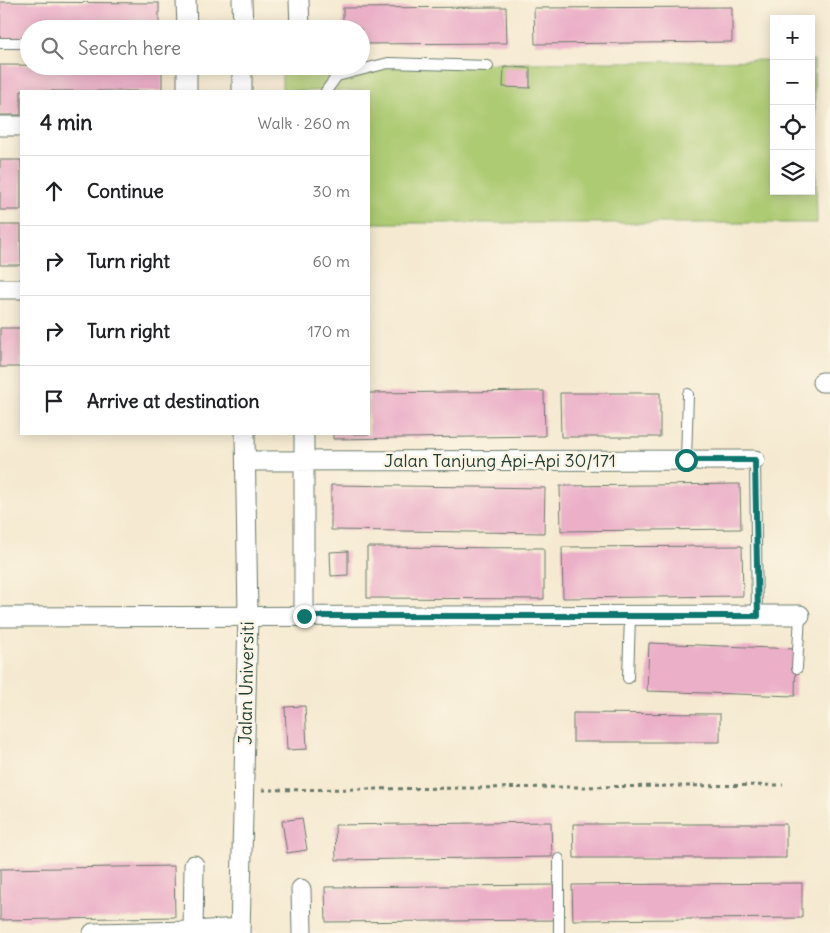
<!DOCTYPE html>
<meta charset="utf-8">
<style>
body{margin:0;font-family:Delius,sans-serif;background:#f6f6f6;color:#202124}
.controls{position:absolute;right:15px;top:15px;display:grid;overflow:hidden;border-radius:0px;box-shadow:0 2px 12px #0003}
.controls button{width:45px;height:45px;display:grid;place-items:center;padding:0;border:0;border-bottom:1px solid #e0e0e0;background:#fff;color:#202124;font:25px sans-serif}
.stop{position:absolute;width:15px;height:15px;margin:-11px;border:4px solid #0f766e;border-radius:50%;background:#fff}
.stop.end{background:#0f766e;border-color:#fff;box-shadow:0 1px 5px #0008}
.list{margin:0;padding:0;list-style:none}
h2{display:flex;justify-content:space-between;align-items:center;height:65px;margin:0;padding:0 20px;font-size:21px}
h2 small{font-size:16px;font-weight:400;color:#757577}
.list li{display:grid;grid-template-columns:32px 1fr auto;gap:15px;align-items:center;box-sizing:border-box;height:70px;padding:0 20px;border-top:1px solid #e0e0e0}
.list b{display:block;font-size:19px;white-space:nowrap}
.list em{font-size:16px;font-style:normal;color:#757577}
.icon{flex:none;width:28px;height:28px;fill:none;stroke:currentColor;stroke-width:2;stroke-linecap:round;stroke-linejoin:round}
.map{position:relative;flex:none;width:830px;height:933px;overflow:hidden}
.search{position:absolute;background:#fff;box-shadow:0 2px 12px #0003;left:20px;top:20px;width:350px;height:55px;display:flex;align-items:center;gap:12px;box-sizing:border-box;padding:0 18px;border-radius:28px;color:#757577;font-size:19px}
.panel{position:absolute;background:#fff;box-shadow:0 2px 12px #0003;left:20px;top:90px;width:350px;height:345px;border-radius:0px}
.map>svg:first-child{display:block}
.green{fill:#adcb73;stroke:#668454}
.building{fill:#ebafc8}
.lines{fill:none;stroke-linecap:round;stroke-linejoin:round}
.lane-casing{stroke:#6a7a6b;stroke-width:12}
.street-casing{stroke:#6a7a6b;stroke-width:21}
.path{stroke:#6a7a6b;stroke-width:3;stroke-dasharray:4 4;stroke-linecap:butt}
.lane{stroke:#fff;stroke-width:10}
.street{stroke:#fff;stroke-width:19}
.route{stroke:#0f766e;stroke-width:6}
.labels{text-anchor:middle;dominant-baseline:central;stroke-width:5;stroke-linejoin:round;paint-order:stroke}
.street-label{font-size:18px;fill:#1f3d34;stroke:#fcf5e5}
</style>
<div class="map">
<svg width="830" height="933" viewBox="0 0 830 933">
<rect width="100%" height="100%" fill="#fcf5e5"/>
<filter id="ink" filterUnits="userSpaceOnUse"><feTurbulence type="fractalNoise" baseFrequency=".02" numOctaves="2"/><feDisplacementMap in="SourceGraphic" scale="10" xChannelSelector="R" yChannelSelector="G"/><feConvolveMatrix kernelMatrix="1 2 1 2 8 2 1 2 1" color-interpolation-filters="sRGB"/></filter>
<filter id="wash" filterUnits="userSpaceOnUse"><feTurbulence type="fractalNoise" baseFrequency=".0096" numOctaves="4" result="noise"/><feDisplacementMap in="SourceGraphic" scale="20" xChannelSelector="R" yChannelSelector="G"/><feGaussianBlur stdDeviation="1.12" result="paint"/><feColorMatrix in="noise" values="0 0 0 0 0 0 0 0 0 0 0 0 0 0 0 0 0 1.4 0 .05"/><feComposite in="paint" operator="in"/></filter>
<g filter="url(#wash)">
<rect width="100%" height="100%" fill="#f5ead1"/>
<!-- green -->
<path class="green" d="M774,60V191H811V60H814L817,223H369V91H282V66Z"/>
<g id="blocks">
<!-- building -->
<path class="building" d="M0,2L159,3V29H29V46H0Z
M506,7L507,43L361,44V29H343V8Z
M732,7V42L535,44L534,8Z
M0,65L162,66V91H21V115H0Z
M504,67L530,68V88L503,87Z
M0,160H21V210H0Z
M0,225H21V265H0Z
M0,328H21V367H0Z
M544,391L545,436L333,439V434H369V393Z
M560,393H660V437H561Z
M740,484L741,529L561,531L560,486Z
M331,485L545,488L544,533L331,530Z
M742,546L743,596L563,598L562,547Z
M367,547L544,548V599L367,598Z
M348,551V575L331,576L330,552Z
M649,643L796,649L795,696L647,691Z
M305,706L307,749L287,750L285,707Z
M573,713L720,714V742H573Z
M302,818L307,850L287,853L282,821Z
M551,822L552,857L336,860L335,825Z
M573,824H786V858H574Z
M174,866L175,917L0,920V869Z
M802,883V918L573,920L572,885Z
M557,885V920L326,922L325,887Z"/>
</g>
</g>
<g filter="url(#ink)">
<use href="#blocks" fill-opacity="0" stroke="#6a7a6b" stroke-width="1"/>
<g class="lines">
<defs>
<path id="lane" d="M0,43H29
M326,91L337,76L388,63L488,66
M686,460L688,394
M755,460L757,616
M797,668L800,615
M628,678L630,616
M559,933V859"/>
<path id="street" d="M186,0L187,29
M242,0L243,29
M299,0L300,29
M187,66V91
M242,91V66
M0,126H21
M0,289H21
M822,382H830
M304,434V616
M246,461L755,460
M0,617L800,615
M301,889L302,933
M93,933L193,931L240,928
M193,933L194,865
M240,933L248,616L245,434"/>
</defs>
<!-- lane casing -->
<use href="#lane" class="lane-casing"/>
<!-- street casing -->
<use href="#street" class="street-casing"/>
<!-- path -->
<path class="path" d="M262,790L783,785"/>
<!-- lane -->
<use href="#lane" class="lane"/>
<!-- street -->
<use href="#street" class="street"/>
</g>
</g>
<g class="lines" filter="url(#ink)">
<!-- route -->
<path class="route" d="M304,616H758L755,460H686"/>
</g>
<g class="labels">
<!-- street labels -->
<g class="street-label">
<text x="500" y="460">Jalan Tanjung Api-Api 30/171</text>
<text transform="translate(246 683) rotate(-89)">Jalan Universiti</text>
</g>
</g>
</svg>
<div class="controls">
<button>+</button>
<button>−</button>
<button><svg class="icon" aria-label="locate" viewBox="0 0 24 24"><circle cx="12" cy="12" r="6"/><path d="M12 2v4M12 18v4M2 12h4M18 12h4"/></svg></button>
<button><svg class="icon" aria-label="layers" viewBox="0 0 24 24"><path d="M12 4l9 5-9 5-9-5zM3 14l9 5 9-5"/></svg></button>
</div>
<div class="stop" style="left:686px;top:460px"></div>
<div class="stop end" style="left:304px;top:616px"></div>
<div class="search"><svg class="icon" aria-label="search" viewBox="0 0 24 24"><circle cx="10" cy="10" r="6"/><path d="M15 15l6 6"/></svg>Search here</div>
<section class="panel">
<h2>4 min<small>Walk · 260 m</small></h2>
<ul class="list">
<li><svg class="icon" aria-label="ahead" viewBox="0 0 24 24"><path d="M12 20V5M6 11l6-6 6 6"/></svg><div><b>Continue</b></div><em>30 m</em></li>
<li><svg class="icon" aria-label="right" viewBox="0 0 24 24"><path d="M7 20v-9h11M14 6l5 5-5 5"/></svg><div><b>Turn right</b></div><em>60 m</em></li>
<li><svg class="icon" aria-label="right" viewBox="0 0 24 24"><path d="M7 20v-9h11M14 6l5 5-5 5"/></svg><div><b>Turn right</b></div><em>170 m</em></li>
<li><svg class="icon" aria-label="arrive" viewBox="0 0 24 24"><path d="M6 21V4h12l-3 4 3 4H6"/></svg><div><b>Arrive at destination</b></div></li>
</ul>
</section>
</div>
